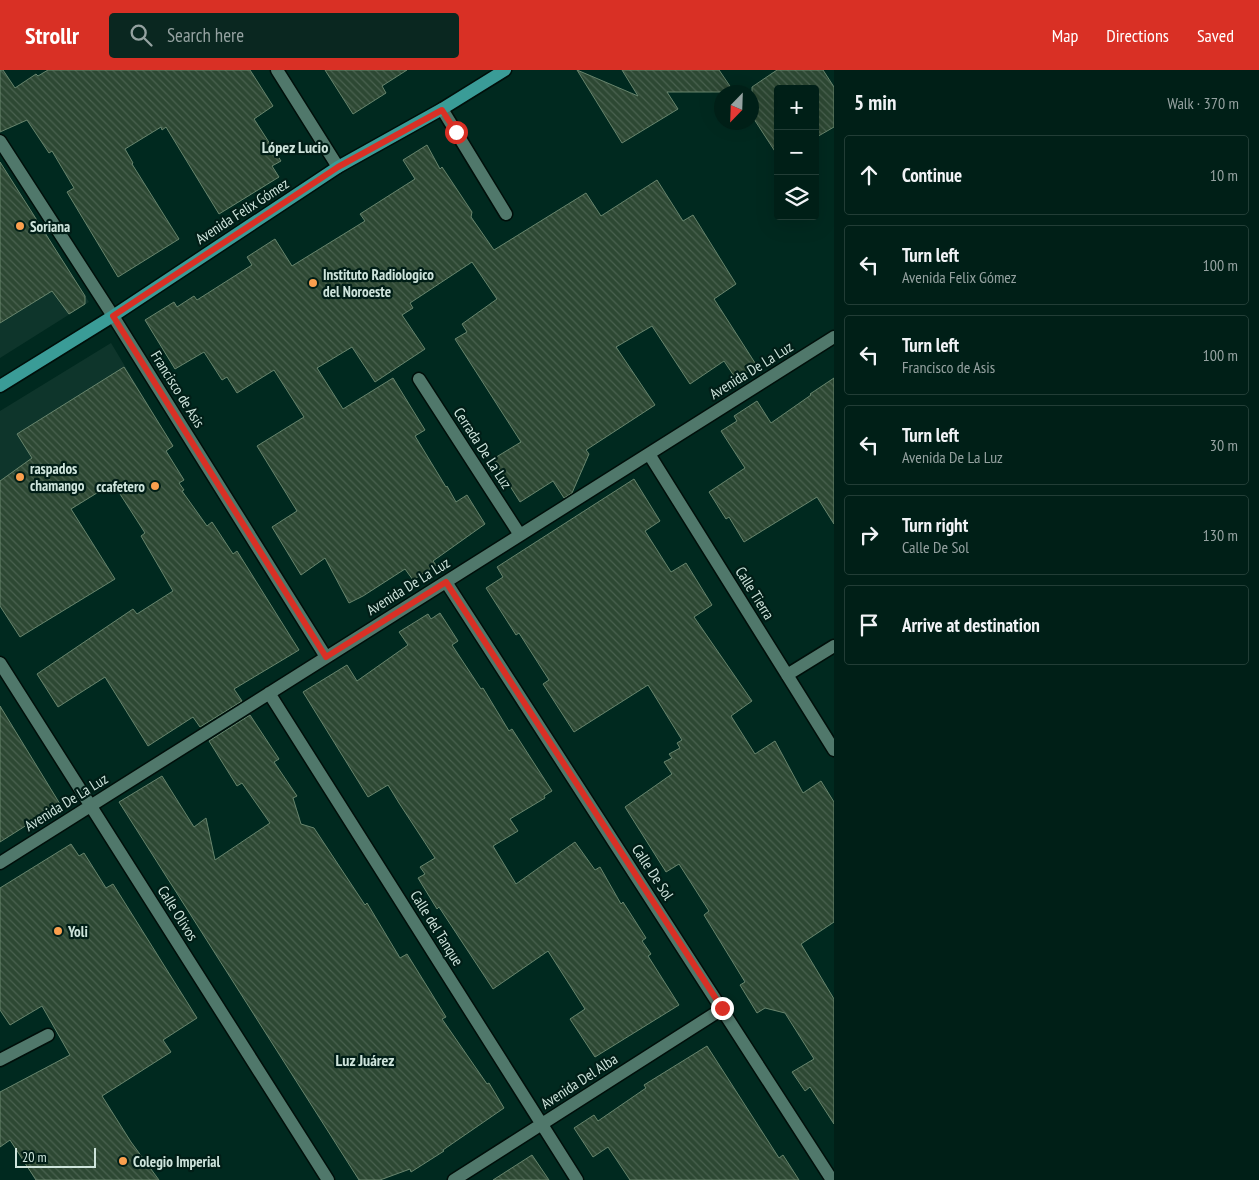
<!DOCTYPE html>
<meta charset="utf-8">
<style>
body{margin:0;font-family:"PT Sans Narrow",sans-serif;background:#0a2720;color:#f1f3f6}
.controls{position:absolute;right:15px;top:15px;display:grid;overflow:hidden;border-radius:5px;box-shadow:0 5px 20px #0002}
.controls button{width:45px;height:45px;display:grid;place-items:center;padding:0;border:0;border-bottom:1px solid #223d36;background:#001f17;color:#f1f3f6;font:25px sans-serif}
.compass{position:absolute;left:714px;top:15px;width:45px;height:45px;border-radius:50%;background:#001f17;box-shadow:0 5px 20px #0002;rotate:203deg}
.scale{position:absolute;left:15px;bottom:12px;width:81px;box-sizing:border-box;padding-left:5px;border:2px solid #cee4dc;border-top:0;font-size:14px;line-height:18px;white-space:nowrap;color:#cee4dc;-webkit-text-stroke:4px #011e17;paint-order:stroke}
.stop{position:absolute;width:15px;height:15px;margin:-11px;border:4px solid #d93025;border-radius:50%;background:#fff}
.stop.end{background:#d93025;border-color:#fff;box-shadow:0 1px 5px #0008}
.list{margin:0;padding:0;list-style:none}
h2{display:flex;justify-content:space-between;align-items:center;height:65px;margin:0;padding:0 20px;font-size:21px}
h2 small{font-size:16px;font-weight:400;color:#95a2a1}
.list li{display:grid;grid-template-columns:32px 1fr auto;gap:15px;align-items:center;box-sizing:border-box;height:80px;margin:0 10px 10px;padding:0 10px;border:1px solid #223d36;border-radius:5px}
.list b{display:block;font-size:19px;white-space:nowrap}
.list p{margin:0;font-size:16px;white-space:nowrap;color:#95a2a1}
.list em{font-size:16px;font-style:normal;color:#95a2a1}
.icon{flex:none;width:28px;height:28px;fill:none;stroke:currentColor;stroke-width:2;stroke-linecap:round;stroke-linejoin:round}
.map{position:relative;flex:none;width:834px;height:1110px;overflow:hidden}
header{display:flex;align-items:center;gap:30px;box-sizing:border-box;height:70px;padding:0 25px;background:#d93025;color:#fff}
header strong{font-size:24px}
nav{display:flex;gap:28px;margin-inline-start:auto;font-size:18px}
.search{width:350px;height:45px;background:#0a2720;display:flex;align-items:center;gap:12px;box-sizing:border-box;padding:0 18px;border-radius:5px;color:#95a2a1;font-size:19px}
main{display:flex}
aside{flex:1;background:#001f17}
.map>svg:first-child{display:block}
.built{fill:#0e352b}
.building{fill:url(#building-back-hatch);stroke:#68856d}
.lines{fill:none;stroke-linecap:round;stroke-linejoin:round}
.minor-casing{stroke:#000f0a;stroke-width:15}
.major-casing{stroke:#000f0a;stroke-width:15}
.minor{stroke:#50786b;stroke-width:12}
.major{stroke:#3a9c97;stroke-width:12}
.route{stroke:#d93025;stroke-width:6}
.poi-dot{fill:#fa9f4e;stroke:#011e17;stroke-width:2}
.labels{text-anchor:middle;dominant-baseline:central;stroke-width:4.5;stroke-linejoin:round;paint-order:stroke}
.street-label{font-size:15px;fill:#cee4dc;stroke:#011e17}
.poi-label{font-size:15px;font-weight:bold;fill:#cee4dc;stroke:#011e17;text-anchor:start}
.neighbourhood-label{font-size:16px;font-weight:bold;fill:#cee4dc;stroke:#011e17}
</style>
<header>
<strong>Strollr</strong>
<div class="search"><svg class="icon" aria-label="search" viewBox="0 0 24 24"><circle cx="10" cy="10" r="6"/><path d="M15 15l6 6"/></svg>Search here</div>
<nav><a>Map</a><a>Directions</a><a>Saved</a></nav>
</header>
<main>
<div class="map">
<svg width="834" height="1110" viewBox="0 0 834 1110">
<defs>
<pattern id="building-back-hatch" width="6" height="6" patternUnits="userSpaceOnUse" patternTransform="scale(1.25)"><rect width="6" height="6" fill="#2d4833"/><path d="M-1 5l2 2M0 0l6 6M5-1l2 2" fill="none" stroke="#4a6250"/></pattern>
</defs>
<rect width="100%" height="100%" fill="#00291f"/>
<!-- built -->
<path class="built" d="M0,92L89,232L0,288Z
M111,273L173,376L0,482V341Z"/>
<!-- building -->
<path class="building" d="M0,0H3L15,18L36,4L38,6L48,0H250L273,36L254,49L281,91L272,96L279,107L219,144L166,57L162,60L161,57L125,79L133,93L132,94L179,169L118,207L67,122L74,118L52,81L49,83L27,50L0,62Z
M325,0H407L382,16L386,23L353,44Z
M577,0L638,26L622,0H719L734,22H667L678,39L622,73Z
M777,0H823L834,17V57L815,68V19H778V86L752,46V17Z
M427,75L440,99L442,97L472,142L471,147L494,180L586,123L601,146L657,110L683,151L693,145L736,214L714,229L757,296L736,309L724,291L690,314L652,256L616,277L655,335L586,380L589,384L572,423L564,428L553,411L520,432L493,389L521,372L455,269L467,262L462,254L497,229L472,192L410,233L413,238L402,245L425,279L375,312L352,277L317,298L343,339L393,308L425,360L415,366L446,417L447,416L456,432L467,425L485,454L433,491L436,495L413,510L405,499L363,526L349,533L325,488L301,505L272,457L297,441L257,376L304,347L274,300L237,323L227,307L222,310L204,282L175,299L145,250L174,232L177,237L194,226L197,230L252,195L247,187L275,169L292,196L365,151L360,144L415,109L403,90Z
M0,92L85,226V234L69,244L52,221L0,253Z
M124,297L173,376L166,381L184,410L179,413L184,420L182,421L207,456L212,452L233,484L237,481L299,580L234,619L242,631L200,657L193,647L148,676L105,607L58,637L37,604L133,539L137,544L173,521L141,466L145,463L113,413L71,439L115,509L20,567L0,536V411L32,388L17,364Z
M834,308V454L817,427L744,472L729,447L726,449L709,422L745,398L721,361L737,351L734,346L757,331L771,353L811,325L810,324Z
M634,409L660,451L645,461L671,502L686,493L712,535L694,547L752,631L731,646L755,684L775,671L803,723L821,711L834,732V852L801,874L834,929V1054L810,1017L805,1021L792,1002L814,989L785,943L765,938L757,943L740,915L745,912L704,845L709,841L679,794L666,802L625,737L672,704L664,692L672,688L669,684L680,678L677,673L682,670L648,615L574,662L543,614L549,610L519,563L516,565L486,518L503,507L497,497Z
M440,543L458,571L452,575L481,619L483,618L509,661L512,659L552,721L544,726L545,728L510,749L518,761L493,776L516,814L575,772L595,800L600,797L621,834L623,832L646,868L642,871L651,884L648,886L679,935L595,987L570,949L585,939L548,881L493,919L439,837L437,839L418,808L425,804L420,797L435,788L399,733L388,715L368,727L303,622L347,595L357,611L408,575L399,562L428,544L431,549Z
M0,636L60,734L0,772Z
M250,645L279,689L274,692L297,726L293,728L301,754L314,758L365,835L367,833L400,888L407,884L446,947L442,949L487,1014L489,1013L504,1038L443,1080L444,1081L411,1102L410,1099L380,1110H359L119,732L162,706L194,757L206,748L215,790L270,753L242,713L237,716L209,671Z
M71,774L79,786L84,783L106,818L113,814L197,948L163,970L171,982L102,1026L131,1072L159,1110H36L10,1070L0,1077V1022L70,985L42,936L10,955L0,940V818Z
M707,976L779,1088L783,1085L799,1110H630L608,1077L593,1087L574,1058L594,1045L598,1051L646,1018L644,1015Z
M532,1085L549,1110H493Z"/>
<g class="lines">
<defs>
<path id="minor" d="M277,0L338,97
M442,39L506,144
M0,71L113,246L326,587
M419,309L520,465
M649,384L834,680
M446,512L832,1110
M0,593L328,1110
M787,605L834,576
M269,623L577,1110
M0,793L834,267
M0,990L48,965
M454,1110L722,939"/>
<path id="major" d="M0,316L113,246L338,97L442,39L505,0"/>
</defs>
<!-- minor casing -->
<use href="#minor" class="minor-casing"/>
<!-- major casing -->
<use href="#major" class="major-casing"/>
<!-- minor -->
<use href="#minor" class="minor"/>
<!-- major -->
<use href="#major" class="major"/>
</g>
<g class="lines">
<!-- route -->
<path class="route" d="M456,62L442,40L338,97L113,246L326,587L446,512L722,938"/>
</g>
<!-- markers -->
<g class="poi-dot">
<circle cx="20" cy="156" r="5"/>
<circle cx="313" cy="213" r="5"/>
<circle cx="20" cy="407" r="5"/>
<circle cx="155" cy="416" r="5"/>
<circle cx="58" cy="861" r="5"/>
<circle cx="123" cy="1091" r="5"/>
</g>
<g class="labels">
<!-- street labels -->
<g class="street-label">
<text transform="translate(242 141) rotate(-33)">Avenida Felix Gómez</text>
<text transform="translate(751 300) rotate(-32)">Avenida De La Luz</text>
<text transform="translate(178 319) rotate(58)">Francisco de Asis</text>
<text transform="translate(483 378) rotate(57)">Cerrada De La Luz</text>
<text transform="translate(408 516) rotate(-32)">Avenida De La Luz</text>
<text transform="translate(755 523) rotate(58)">Calle Tierra</text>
<text transform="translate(66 732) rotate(-32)">Avenida De La Luz</text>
<text transform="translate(653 802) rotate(57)">Calle De Sol</text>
<text transform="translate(178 843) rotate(58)">Calle Olivos</text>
<text transform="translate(437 858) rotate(58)">Calle del Tanque</text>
<text transform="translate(579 1011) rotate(-33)">Avenida Del Alba</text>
</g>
<!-- poi labels -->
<g class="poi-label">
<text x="30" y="156">Soriana</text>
<text x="323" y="204">Instituto Radiologico<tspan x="323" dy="17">del Noroeste</tspan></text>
<text x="30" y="398">raspados<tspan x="30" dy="17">chamango</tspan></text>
<text x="145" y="416" text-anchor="end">ccafetero</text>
<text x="68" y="861">Yoli</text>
<text x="133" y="1091">Colegio Imperial</text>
</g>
<!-- neighbourhood labels -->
<g class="neighbourhood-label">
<text x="295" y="77">López Lucio</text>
<text x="365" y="990">Luz Juárez</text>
</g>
</g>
</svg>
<div class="controls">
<button>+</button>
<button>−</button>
<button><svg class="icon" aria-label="layers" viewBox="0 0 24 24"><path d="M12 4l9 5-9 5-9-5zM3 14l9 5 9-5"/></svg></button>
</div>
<svg class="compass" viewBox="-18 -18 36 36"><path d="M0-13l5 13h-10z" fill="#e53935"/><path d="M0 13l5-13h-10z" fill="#95a2a1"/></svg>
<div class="scale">20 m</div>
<div class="stop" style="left:456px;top:62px"></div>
<div class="stop end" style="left:722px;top:938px"></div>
</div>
<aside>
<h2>5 min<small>Walk · 370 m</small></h2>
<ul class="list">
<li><svg class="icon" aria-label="ahead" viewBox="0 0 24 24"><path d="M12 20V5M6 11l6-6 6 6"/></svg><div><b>Continue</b></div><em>10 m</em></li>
<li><svg class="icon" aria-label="left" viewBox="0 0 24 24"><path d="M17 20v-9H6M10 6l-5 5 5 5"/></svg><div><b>Turn left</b><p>Avenida Felix Gómez</p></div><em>100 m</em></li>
<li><svg class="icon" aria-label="left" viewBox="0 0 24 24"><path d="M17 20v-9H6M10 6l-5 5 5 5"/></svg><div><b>Turn left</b><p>Francisco de Asis</p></div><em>100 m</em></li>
<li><svg class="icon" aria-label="left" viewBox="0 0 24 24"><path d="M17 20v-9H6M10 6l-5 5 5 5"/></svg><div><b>Turn left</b><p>Avenida De La Luz</p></div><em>30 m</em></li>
<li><svg class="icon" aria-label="right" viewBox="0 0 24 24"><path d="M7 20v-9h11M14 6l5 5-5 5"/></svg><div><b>Turn right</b><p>Calle De Sol</p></div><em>130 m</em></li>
<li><svg class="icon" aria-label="arrive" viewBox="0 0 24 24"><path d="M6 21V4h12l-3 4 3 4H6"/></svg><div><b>Arrive at destination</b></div></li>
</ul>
</aside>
</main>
